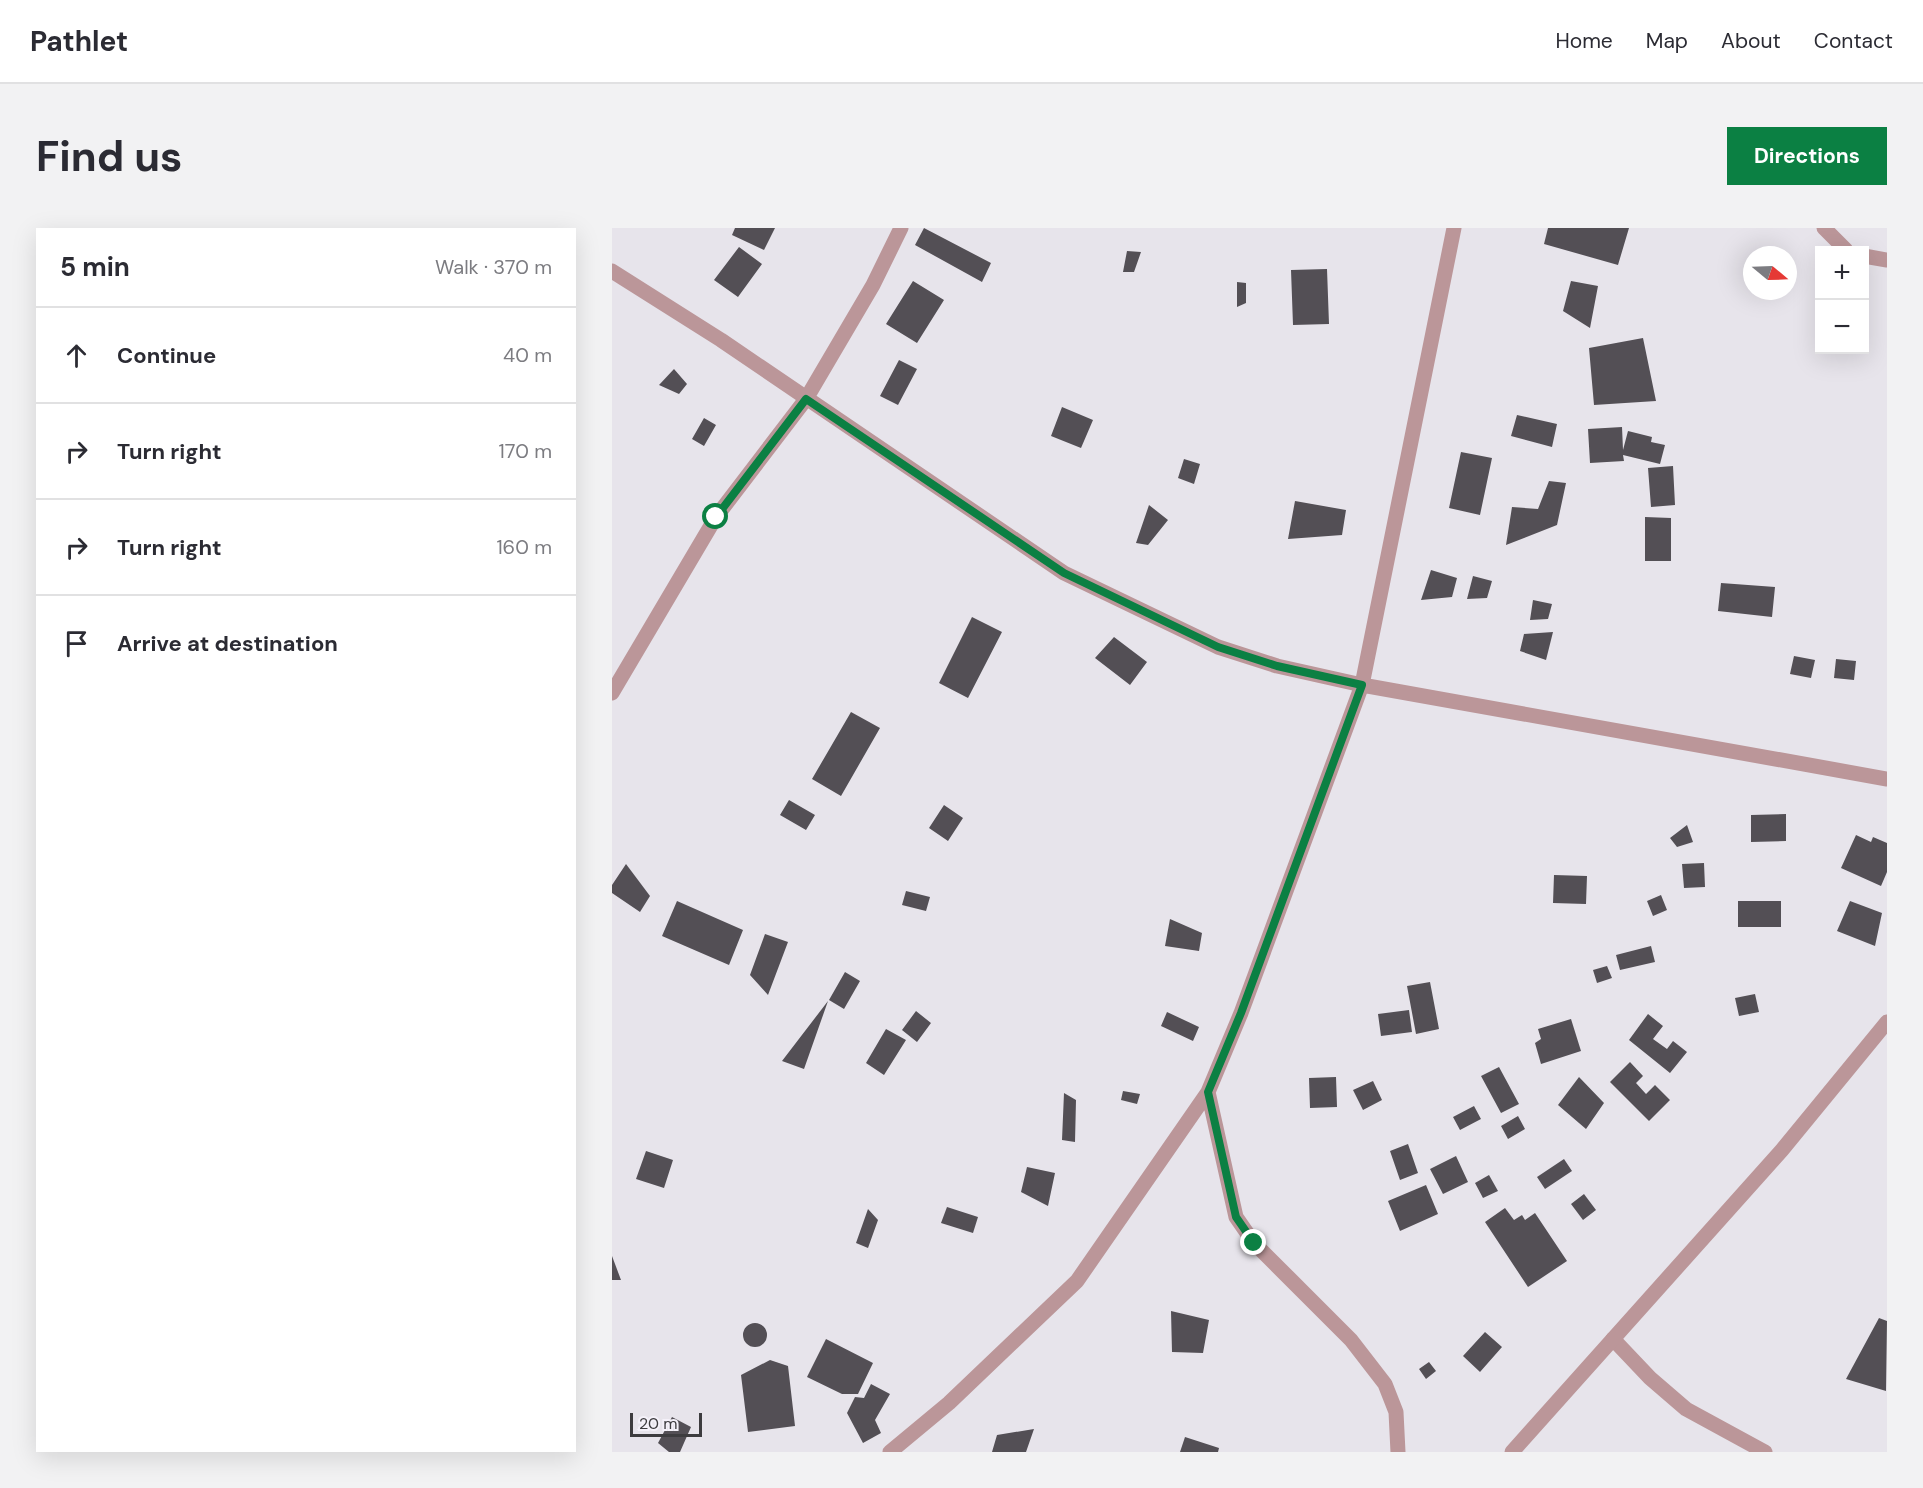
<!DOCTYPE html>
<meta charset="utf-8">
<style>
body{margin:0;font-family:"DM Sans",sans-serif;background:#f2f2f3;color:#2b2b33}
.controls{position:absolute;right:18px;top:18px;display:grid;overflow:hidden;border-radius:0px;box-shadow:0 6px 24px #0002}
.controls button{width:54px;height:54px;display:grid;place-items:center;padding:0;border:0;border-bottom:2px solid #e1e1e2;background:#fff;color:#2b2b33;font:30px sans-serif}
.compass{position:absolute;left:1131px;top:18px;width:54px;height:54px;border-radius:50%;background:#fff;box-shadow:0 6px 24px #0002;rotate:109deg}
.scale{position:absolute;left:18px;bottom:15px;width:72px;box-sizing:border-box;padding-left:6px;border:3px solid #3d3c3f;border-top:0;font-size:16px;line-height:21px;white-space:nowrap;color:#3d3c3f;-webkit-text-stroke:4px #f4f1f9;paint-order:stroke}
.stop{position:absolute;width:18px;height:18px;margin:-14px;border:4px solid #0b8043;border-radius:50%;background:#fff}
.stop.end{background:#0b8043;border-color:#fff;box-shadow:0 2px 6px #0008}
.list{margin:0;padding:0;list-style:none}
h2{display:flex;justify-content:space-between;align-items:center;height:78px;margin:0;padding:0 24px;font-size:26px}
h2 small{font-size:20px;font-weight:400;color:#7c7c81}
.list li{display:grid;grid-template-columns:39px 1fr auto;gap:18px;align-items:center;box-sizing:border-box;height:96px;padding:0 24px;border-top:2px solid #e1e1e2}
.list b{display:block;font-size:22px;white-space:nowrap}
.list em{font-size:20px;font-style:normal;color:#7c7c81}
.icon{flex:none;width:33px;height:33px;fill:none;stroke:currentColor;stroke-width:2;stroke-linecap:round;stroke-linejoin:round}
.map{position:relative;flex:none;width:1275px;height:1224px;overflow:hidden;border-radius:0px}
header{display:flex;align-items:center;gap:36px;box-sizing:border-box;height:84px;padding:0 30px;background:#fff;border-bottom:2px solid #e1e1e2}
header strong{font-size:28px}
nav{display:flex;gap:33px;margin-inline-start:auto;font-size:21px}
.intro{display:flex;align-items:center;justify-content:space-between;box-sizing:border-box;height:144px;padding:0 36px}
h1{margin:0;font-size:42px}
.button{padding:15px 27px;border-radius:0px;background:#0b8043;color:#fff;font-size:21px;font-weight:700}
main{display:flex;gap:36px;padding:0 36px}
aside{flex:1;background:#fff;border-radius:0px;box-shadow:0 6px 24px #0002}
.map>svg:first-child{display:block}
.building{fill:#534f55}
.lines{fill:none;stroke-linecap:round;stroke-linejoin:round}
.minor{stroke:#bb9699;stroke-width:15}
.tertiary{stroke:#bb9699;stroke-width:15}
.route{stroke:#0b8043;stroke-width:8}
</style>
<header>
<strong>Pathlet</strong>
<nav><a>Home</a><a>Map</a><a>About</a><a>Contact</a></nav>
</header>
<div class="intro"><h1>Find us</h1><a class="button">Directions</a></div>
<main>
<aside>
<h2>5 min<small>Walk · 370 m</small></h2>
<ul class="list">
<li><svg class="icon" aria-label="ahead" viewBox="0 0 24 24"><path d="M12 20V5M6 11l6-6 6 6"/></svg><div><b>Continue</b></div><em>40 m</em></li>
<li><svg class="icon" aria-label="right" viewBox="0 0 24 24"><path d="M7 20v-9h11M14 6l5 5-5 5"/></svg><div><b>Turn right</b></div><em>170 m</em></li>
<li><svg class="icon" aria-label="right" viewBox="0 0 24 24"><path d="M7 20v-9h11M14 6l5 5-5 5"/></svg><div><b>Turn right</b></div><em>160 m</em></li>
<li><svg class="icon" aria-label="arrive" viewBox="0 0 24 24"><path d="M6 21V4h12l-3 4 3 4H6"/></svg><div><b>Arrive at destination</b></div></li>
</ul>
</aside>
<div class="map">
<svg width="1275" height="1224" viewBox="0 0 1275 1224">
<rect width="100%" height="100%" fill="#e7e4eb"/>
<!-- building -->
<path class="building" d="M123,0H163L152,22L120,7Z
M312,0L379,35L370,54L303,17Z
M936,0H1017L1006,37L932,16Z
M127,19L150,36L126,69L102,52Z
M515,23L529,24L522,44H511Z
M715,41L717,96L681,97L679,42Z
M301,53L332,72L305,115L274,96Z
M959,53L986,58L978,100L951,83Z
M625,54L634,55V75L625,79Z
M1031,110L1044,173L982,177L977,120Z
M287,132L305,141L286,177L268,168Z
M62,141L75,156L67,166L47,157Z
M450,179L481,192L469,220L439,208Z
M905,187L945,196L940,219L899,208Z
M92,190L104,197L92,218L80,211Z
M1010,199L1011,222L1016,203L1040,209L1039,214L1053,217L1048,236L1011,227L1012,233L978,235L976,201Z
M849,224L880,230L868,287L837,280Z
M572,231L588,236L582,256L566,250Z
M1061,238L1063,277L1039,279L1036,240Z
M937,253L954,255L945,297L894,317L900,279L926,281Z
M683,273L734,282L730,307L676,311Z
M537,277L556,292L536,317L524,315Z
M1033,289L1059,290V333H1033Z
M819,342L845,350L840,369L809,372Z
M861,348L880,353L875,370L855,371Z
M1109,355L1163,359L1160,389L1106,383Z
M921,372L940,376L936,391L918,392Z
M360,389L390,404L356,470L327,455Z
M941,404L934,432L908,423L912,406Z
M502,409L535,434L518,457L483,430Z
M1182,428L1203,432L1199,450L1178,446Z
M1224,431L1244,433L1242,452L1222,450Z
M239,484L268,500L229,568L200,551Z
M177,572L203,587L194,602L168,587Z
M332,577L351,590L336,613L317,600Z
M1174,586V613L1139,614V587Z
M1075,597L1081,614L1065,619L1058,610Z
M1244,607L1259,614L1261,609L1275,615V644L1269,658L1229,640Z
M1092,635L1093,659L1072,660L1070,636Z
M14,636L38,668L28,684L0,665V657Z
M942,647L975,648L974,676L941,675Z
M294,663L318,669L314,683L290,677Z
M1049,667L1055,682L1041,688L1035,673Z
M65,673L131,702L117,737L50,708Z
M1126,673H1169V699H1126Z
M1238,673L1270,685L1263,718L1225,703Z
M558,691L590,705L587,723L553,718Z
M153,706L176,714L156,767L138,747Z
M1039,718L1043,734L1008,742L1004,727Z
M995,738L1000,750L985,755L981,742Z
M233,744L248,753L232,781L217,772Z
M818,754L827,801L804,806L795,758Z
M1143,766L1147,784L1127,788L1123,770Z
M216,773L192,841L170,833Z
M797,782L800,804L769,808L766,786Z
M304,783L319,795L305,814L290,802Z
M555,784L587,799L581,813L549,798Z
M1036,786L1051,798L1041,811L1055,821L1061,813L1075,824L1058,845L1017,812Z
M959,791L969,823L929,836L923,815L929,811L926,801Z
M274,801L294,812L272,847L254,835Z
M1018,834L1031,848L1024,855L1034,866L1043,857L1058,872L1037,893L998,854Z
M887,839L907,876L889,885L869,848Z
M724,849L725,879L698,880L697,850Z
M967,849L992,875L974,901L946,877Z
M761,853L770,872L751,882L741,862Z
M511,863L528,866L525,876L509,872Z
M452,865L464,872L463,914L450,912Z
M862,878L869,891L848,902L841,889Z
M906,888L913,901L896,911L889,898Z
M796,916L806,945L788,952L778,923Z
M34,923L61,932L52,960L24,951Z
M844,928L856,954L831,966L818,941Z
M952,931L960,943L933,961L925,949Z
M415,939L443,945L436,978L409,964Z
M877,947L886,963L871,970L863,955Z
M814,957L826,986L788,1003L776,973Z
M972,966L984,982L971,992L959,976Z
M335,979L366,989L361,1005L329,995Z
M893,980L902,992L910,987L913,992L923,985L955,1033L916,1059L873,994Z
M256,981L266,992L256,1020L244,1015Z
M0,1029V1028L9,1052H0Z
M559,1083L597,1092L591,1125L560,1124Z
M1267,1090L1275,1093L1274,1163L1234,1151Z
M131 1107a12 12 0 1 1 24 0a12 12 0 1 1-24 0Z
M873,1104L890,1119L868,1144L851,1128Z
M214,1111L261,1135L246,1166H230L195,1149Z
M158,1132L176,1138L183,1198L136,1204L129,1147Z
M817,1134L824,1143L814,1151L807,1141Z
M259,1156L278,1166L263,1192L269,1205L251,1215L235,1185L243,1169L252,1170Z
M60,1189L79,1199L68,1224H57L46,1215Z
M422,1201L414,1224H380L385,1207Z
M573,1209L607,1220L606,1224H568Z"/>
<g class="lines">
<!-- minor -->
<path class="minor" d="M1212,0L1234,22
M1252,28L1275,32
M0,43L109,112L452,345L606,419L665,438L750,457L1275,551
M0,465L104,289L194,171L261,57L289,0
M596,864L624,989L642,1015L739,1112L773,1156L784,1184L786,1224
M1001,1111L1038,1150L1074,1181L1153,1224
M278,1224L337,1175L465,1053L596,864L629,785L750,457L842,0"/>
<!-- tertiary -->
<path class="tertiary" d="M900,1224L1170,922L1275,794"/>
</g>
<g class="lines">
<!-- route -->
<path class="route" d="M104,289L194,171L452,345L606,419L665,438L750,457L629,785L596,864L624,989L642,1015"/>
</g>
</svg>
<div class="controls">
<button>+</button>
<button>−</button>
</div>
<svg class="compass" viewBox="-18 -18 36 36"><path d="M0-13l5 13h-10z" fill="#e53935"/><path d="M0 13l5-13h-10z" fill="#7c7c81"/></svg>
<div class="scale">20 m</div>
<div class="stop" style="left:104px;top:289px"></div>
<div class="stop end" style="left:642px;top:1015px"></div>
</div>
</main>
